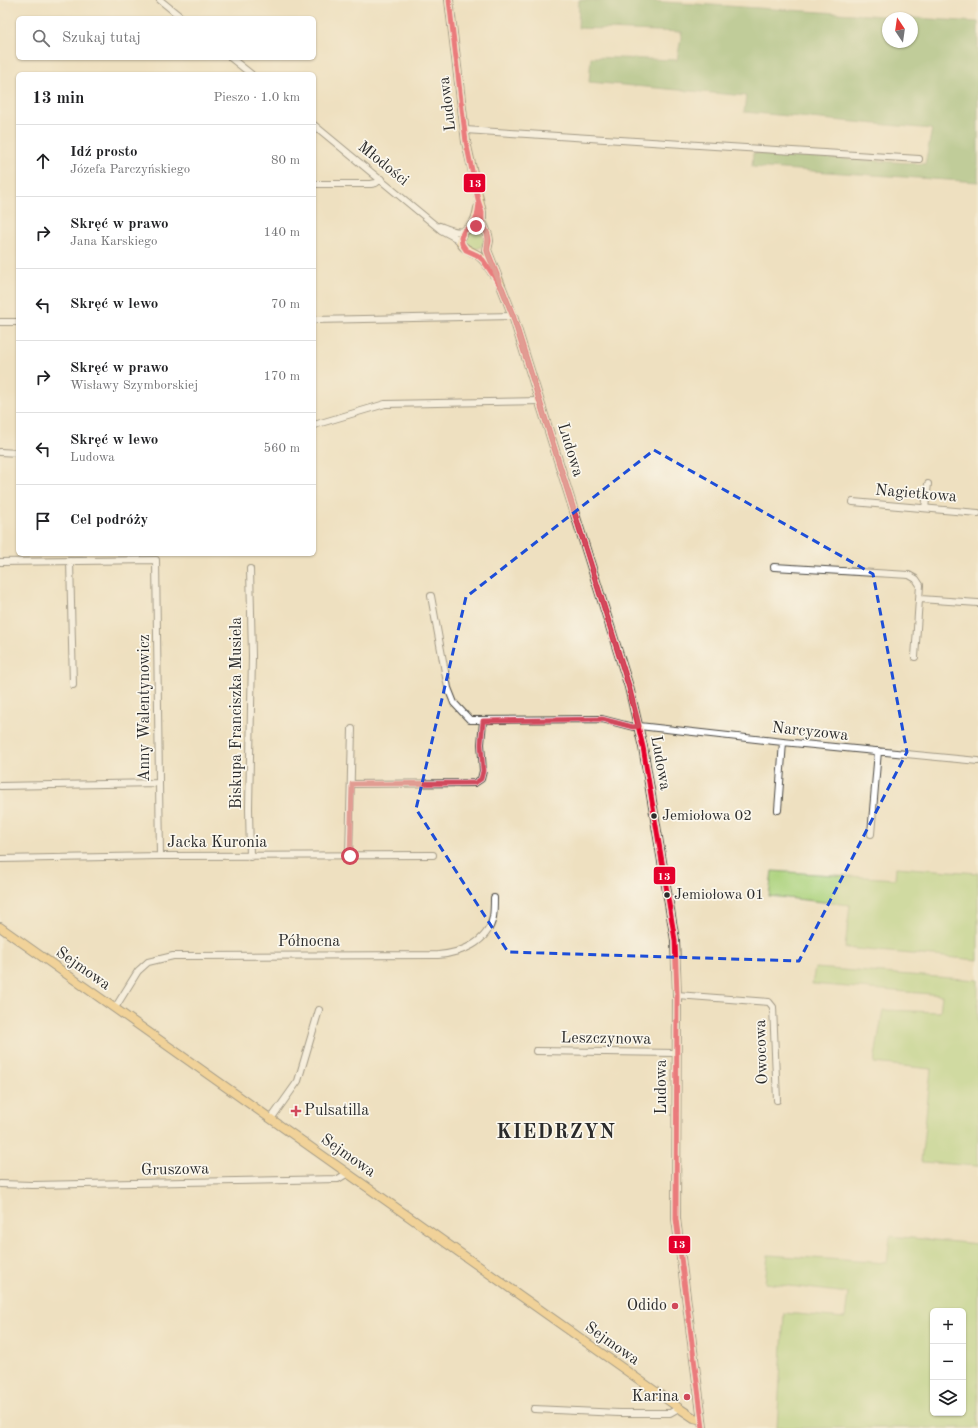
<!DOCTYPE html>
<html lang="pl">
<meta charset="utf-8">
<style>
body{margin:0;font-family:"Old Standard TT",serif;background:#f6f6f6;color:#202124}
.controls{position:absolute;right:12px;bottom:12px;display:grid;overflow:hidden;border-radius:6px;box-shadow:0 1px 3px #0004}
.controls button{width:36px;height:36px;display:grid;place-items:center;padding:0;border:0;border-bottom:1px solid #e0e0e0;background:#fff;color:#202124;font:20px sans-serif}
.compass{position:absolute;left:882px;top:12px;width:36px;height:36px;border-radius:50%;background:#fff;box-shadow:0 1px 3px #0004;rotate:347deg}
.stop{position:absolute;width:12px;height:12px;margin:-9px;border:3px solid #d1495b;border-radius:50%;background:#fff}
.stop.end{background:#d1495b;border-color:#fff;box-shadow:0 1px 4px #0008}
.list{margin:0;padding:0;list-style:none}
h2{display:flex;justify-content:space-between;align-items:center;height:52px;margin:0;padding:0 16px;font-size:17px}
h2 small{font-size:13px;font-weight:400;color:#757577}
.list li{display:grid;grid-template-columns:26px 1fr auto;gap:12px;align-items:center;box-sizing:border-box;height:72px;padding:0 16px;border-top:1px solid #e0e0e0}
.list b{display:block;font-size:15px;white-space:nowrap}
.list p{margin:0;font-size:13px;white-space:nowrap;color:#757577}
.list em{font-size:13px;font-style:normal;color:#757577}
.icon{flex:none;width:22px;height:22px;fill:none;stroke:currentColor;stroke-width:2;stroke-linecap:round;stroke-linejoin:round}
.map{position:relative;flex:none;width:978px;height:1428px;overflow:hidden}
.search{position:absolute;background:#fff;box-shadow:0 1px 3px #0004;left:16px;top:16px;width:300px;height:44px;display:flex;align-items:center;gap:10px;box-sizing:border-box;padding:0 14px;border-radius:6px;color:#757577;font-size:15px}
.panel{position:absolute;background:#fff;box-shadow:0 1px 3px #0004;left:16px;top:72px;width:300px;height:484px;border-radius:6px}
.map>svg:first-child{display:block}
.green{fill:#abd27c;stroke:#6b7e54;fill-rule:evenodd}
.forest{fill:#88b46c;stroke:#5a704c;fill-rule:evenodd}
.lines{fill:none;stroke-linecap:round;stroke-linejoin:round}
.minor-casing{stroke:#484641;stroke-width:8}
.major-casing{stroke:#484641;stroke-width:10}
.minor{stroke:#fff;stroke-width:6}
.major{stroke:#f3c26a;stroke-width:8}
.bus-1-casing{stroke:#fbf7ec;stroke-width:8}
.bus-1{stroke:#e4002b;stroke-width:5}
.route{stroke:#d1495b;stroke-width:5}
.marked{fill:none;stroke:#1d4ed8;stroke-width:3;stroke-dasharray:8 5;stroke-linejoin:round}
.bus-dot{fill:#2b2b2b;stroke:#fbf7ec;stroke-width:1.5}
.poi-dot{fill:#d1495b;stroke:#fbf7ec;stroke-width:1.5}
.labels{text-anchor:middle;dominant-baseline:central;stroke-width:3.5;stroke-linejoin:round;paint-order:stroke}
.bus-label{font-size:15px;fill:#2b2b2b;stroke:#fbf7ec;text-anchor:start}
.street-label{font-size:16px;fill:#2b2b2b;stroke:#fbf7ec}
.poi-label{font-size:16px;fill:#2b2b2b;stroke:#fbf7ec;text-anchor:end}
.district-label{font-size:20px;font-weight:bold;letter-spacing:1px;fill:#2b2b2b;stroke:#fbf7ec}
.line-badge{stroke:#fbf7ec;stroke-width:1.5}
.badge-label{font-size:11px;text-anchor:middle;font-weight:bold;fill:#fff}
</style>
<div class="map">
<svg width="978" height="1428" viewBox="0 0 978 1428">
<rect width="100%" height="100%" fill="#fbf7ec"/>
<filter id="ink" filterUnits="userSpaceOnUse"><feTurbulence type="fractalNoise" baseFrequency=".025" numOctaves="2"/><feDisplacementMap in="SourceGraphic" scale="8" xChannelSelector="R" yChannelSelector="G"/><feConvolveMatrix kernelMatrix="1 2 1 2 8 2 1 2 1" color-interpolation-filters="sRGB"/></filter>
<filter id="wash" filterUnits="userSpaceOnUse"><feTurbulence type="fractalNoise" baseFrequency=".012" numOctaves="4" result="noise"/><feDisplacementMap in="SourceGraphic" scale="16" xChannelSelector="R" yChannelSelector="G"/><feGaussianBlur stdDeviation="0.9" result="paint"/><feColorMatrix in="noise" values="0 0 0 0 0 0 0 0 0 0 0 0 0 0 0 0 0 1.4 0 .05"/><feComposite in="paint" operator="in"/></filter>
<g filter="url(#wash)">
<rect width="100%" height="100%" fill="#eee0c0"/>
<!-- green -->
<path class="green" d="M466 240a9 9 0 1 1 18 0a9 9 0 1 1-18 0Z
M896,867L978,873V960L845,948L850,905L769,896L772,871L895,879Z
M815,968L978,980V1166L921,1162L931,1069L874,1063L883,1010L940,1012L942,995L812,984Z
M890,1236L978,1244V1428H777L784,1313L845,1318L848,1293L765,1283L768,1255L887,1263ZM933,1311H963V1413H933Z"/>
<!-- forest -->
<path class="forest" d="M579,0H633L978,22V182L752,167L753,153L925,164L932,129L744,112L746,96L589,82L591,57L677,60L682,32L578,28ZM888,18H912V42H888Z"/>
</g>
<g filter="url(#ink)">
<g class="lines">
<defs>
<path id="minor" d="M160,0L182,18
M231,58L251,74
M314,125L441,230L456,238L462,244
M465,130L919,159
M314,184H371L376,183L381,179
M440,226C448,229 455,233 464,231
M314,320L513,316
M0,322H18
M314,425L385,404L540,401
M0,452L18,453
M853,502L978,513
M925,508L928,484
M70,561L73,685
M0,562L156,560L160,856
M774,567L909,575L916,579L920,585L915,657
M431,596L448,688L454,703L470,720L602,719L633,727L639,726L783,742L978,761
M920,599L978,603
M351,784L475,783L481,779L483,771L481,744L483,721
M0,786L158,783
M778,810L783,742
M871,834L878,751
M349,856L352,729
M250,857L249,808L252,656L250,569
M0,859L160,856L433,855
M677,995L769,1002L773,1007L777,1100
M115,1008L138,971L148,962L173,956L438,955C461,953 488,943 493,917C494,911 494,904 494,898
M536,1051L676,1053
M271,1119L298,1081L319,1010
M0,1184L32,1185L338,1179L348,1173
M534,1409L619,1413H670L679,1408"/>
<path id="major" d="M449,0L466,142L482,212V222L488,235L489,241L487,250L513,316L629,687L643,747L675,940L677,995L676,1219L703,1428
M478,208C477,214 476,221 471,226C469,228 466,229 464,232C453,247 471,250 479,256C485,260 489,268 493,274
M0,927L679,1408L694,1418L702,1420"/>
</defs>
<!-- minor casing -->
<use href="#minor" class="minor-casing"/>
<!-- major casing -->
<use href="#major" class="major-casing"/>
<!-- minor -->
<use href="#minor" class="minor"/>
<!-- major -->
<use href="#major" class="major"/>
<defs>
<path id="bus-1" d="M449,0L466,142L479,204L477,217L471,226L464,231L461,237L462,244L466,250L477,255L483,260L502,288L513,316L629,687L643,747L675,940L677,995L676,1219L703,1428
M478,200L482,212V222L488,235L489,241L487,250L497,275"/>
</defs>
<!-- bus-1 casing -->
<use href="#bus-1" class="bus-1-casing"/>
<!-- bus-1 -->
<use href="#bus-1" class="bus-1"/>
</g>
</g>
<g class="lines" filter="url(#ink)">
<!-- route -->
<path class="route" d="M350,856L352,784L475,783L481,779L483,771L481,744L483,721L602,719L633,727L639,726L629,687L513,316L488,254C484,242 496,231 476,226"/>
</g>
<!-- marked area -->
<path d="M0 0H978V1428H0ZM654,450L873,574L907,752L799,961L508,952L416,809L466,597Z" fill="#eee0c0" fill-opacity=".55" fill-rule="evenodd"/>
<path class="marked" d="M654,450L873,574L907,752L799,961L508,952L416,809L466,597Z"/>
<!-- markers -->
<g class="bus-dot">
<circle cx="654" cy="816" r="3.5"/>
<circle cx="667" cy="895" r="3.5"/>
</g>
<g class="poi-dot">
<path d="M294 1105h4v4h4v4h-4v4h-4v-4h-4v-4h4z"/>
<circle cx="675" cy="1306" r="4"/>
<circle cx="687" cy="1397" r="4"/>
</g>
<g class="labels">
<!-- bus labels -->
<g class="bus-label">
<text x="662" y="816">Jemiołowa 02</text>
<text x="674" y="895">Jemiołowa 01</text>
</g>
<!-- street labels -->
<g class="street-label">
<text transform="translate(448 104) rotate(-97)">Ludowa</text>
<text transform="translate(383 164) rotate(39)">Młodości</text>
<text transform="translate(570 450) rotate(73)">Ludowa</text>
<text transform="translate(916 494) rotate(5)">Nagietkowa</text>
<text transform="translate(145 708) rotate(-90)">Anny Walentynowicz</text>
<text transform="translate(237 713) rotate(-90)">Biskupa Franciszka Musiela</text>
<text transform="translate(810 732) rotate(6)">Narcyzowa</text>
<text transform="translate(660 763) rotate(80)">Ludowa</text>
<text x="217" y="843">Jacka Kuronia</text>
<text x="309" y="942">Północna</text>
<text transform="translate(83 969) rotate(35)">Sejmowa</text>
<text transform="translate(606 1039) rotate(1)">Leszczynowa</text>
<text transform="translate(762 1052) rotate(-92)">Owocowa</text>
<text transform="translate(662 1087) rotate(-90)">Ludowa</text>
<text transform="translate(348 1156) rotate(35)">Sejmowa</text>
<text transform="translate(175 1170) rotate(-1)">Gruszowa</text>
<text transform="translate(612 1344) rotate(35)">Sejmowa</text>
</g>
<!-- poi labels -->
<g class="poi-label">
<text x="304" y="1111" text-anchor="start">Pulsatilla</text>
<text x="667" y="1306">Odido</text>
<text x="679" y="1397">Karina</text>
</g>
<!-- district labels -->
<g class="district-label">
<text x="556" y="1133">KIEDRZYN</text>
</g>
</g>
<g class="line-badge">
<rect x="463" y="173" width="23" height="20" rx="4" fill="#e4002b"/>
<rect x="653" y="866" width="23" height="19" rx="4" fill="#e4002b"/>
<rect x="668" y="1235" width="23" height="19" rx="4" fill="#e4002b"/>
</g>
<g class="badge-label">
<text x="475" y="187">13</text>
<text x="664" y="880">13</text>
<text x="679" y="1248">13</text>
</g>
</svg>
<div class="controls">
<button>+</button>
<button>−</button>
<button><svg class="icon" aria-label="layers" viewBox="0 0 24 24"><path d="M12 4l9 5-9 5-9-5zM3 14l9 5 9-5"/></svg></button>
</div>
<svg class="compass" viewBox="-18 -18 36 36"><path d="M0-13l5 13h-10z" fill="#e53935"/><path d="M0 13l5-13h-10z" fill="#757577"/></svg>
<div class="stop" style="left:350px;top:856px"></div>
<div class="stop end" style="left:476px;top:226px"></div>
<div class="search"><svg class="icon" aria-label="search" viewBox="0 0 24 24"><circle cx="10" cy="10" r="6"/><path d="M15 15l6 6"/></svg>Szukaj tutaj</div>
<section class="panel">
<h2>13 min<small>Pieszo · 1.0 km</small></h2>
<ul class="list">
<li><svg class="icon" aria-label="ahead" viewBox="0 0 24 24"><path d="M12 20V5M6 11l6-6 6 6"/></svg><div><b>Idź prosto</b><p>Józefa Parczyńskiego</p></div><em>80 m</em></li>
<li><svg class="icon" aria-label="right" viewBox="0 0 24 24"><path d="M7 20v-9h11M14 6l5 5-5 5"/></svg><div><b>Skręć w prawo</b><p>Jana Karskiego</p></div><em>140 m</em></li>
<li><svg class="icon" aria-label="left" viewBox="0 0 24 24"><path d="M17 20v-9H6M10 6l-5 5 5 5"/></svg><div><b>Skręć w lewo</b></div><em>70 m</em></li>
<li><svg class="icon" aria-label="right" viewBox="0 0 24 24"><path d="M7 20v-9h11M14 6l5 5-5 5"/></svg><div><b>Skręć w prawo</b><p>Wisławy Szymborskiej</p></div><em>170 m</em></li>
<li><svg class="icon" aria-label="left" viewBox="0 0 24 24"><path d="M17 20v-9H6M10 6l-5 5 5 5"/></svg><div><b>Skręć w lewo</b><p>Ludowa</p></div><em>560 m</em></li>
<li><svg class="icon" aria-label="arrive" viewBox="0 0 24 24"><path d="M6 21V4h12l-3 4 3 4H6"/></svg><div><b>Cel podróży</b></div></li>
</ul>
</section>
</div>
